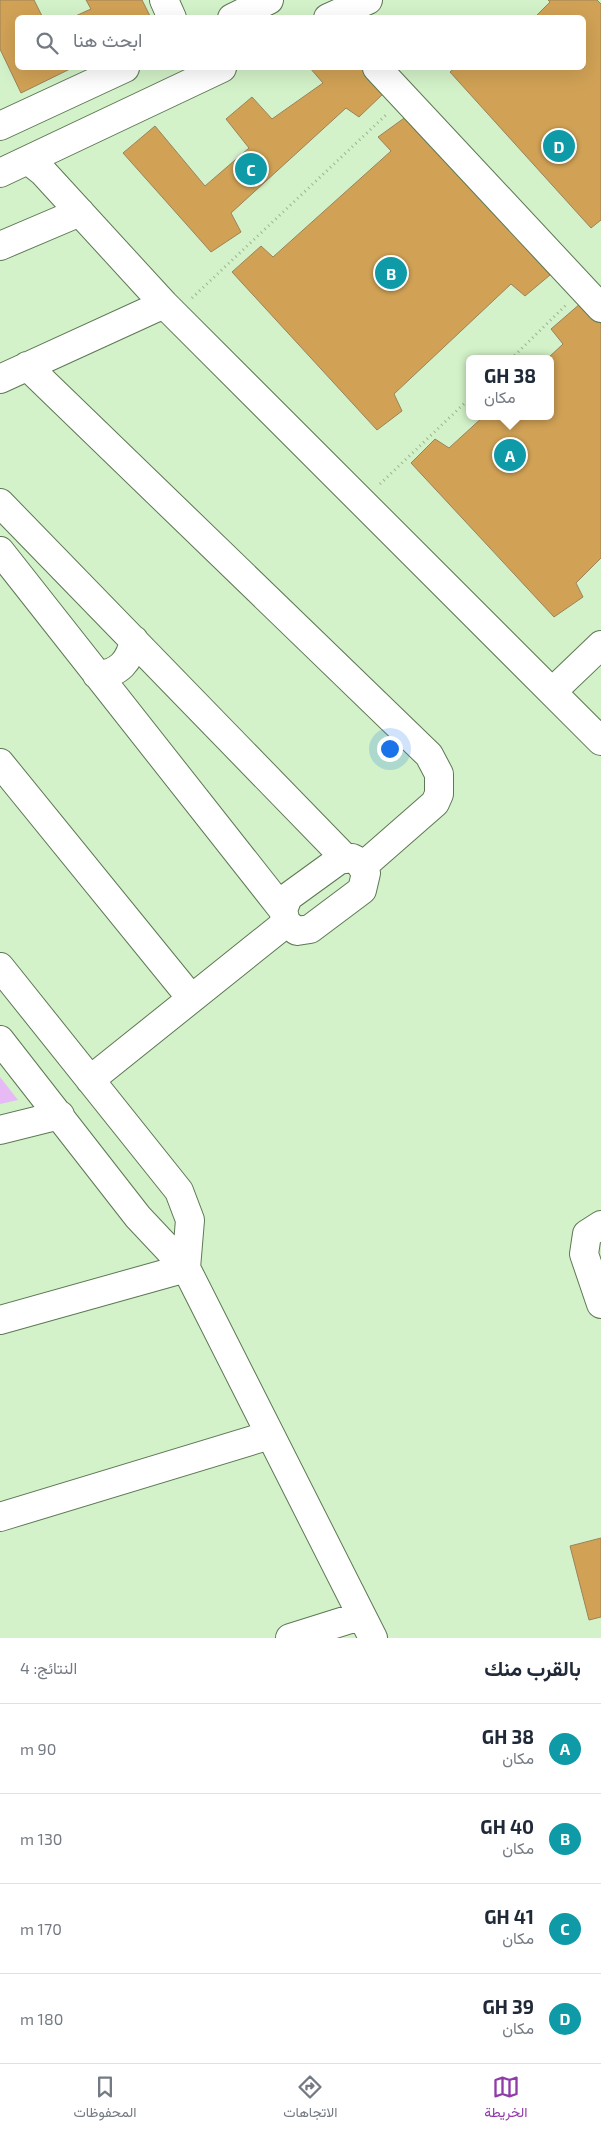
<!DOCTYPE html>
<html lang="ar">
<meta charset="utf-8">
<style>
body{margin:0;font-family:"Exo 2",Vazirmatn,sans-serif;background:#f6f6f7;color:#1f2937;direction:rtl}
.you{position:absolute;left:389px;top:748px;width:18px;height:18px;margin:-12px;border:4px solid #fff;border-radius:50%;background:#1a73e8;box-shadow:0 0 0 8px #1a73e833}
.badge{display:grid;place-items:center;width:32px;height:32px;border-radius:50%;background:#903ba8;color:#fff;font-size:16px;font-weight:700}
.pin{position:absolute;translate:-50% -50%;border:2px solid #fff;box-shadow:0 1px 5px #0006}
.popup{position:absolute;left:466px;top:355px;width:88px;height:65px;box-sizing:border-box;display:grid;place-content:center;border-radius:8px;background:#fff;filter:drop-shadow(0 1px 4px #0005);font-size:16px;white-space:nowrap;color:#747a83}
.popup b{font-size:19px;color:#1f2937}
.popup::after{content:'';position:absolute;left:50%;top:100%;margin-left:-10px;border:10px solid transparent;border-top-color:#fff}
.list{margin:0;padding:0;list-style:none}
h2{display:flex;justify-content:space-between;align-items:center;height:65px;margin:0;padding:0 20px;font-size:21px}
h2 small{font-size:16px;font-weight:400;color:#747a83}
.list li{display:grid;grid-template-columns:32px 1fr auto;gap:15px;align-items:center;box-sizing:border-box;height:90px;padding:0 20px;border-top:1px solid #e0e1e3}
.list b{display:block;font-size:19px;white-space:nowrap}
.list p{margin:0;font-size:16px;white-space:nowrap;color:#747a83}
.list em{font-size:16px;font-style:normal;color:#747a83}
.icon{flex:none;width:28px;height:28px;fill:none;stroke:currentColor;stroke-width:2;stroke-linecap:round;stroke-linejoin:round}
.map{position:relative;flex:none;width:601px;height:1638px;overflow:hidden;direction:ltr}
.search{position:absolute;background:#fff;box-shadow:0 5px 20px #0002;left:15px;right:15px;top:15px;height:55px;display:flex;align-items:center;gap:12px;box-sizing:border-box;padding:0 18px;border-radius:8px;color:#747a83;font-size:19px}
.sheet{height:425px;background:#fff}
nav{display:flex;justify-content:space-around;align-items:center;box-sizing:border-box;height:70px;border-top:1px solid #e0e1e3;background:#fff;font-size:14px;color:#747a83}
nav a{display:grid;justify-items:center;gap:2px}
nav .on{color:#903ba8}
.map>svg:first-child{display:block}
.green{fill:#e7b9f5}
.building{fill:#d1a256;stroke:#9b825a}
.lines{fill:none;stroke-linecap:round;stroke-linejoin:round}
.minor-casing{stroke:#5d7854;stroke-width:30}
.path{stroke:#9bb493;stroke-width:3;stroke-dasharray:1 4;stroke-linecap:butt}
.minor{stroke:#fff;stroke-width:28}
</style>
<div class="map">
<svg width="601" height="1638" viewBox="0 0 601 1638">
<rect width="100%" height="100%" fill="#d3f2c9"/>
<!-- green -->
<path class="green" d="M0,1077L18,1100L0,1104Z"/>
<!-- building -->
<path class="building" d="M0,0H34L43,18H18V68H72L21,93L0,49Z
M86,0H142L151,18H71L91,9Z
M548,0H597L601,4V220L591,228L450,72L455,68H584V18H534L550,2Z
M310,68H362L384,93L359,117L346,108L231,213L241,232L211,252L123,153L155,126L205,186L249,148L226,119L252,97L272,119L323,83Z
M407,116L550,275L525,296L511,284L394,394L402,411L377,430L232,272L261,246L273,257L391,151L378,137Z
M581,303L601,324V558L576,583L583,597L554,617L411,463L435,439L449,448L484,416H550V359H547L563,344L551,329Z
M601,1538V1617L589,1620L570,1546Z"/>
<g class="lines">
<defs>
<path id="minor" d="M164,0L172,18
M232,18L269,0
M328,18L368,0
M377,68L601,308
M0,126L125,68
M28,160L43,172L164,304L601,741
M0,173L222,68
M0,246L80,212
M27,366L429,755L439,774V794L435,803L363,866
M0,379L164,304
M0,503L346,859
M0,551L283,910
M97,675C119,674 130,661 134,640
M553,691L601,645
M0,763L191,998
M352,858L358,861L366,873L362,890L310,929L297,931L286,923L283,910L288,897L339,860Z
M0,967L179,1191L190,1220L186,1268
M0,1040L138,1217L186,1268L373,1638
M90,1080L286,923
M0,1130L60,1115
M601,1225L587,1234L584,1254L601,1304
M0,1320L186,1268
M0,1517L270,1435
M290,1638L360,1616"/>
</defs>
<!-- minor casing -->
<use href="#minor" class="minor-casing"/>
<!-- path -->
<path class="path" d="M192,298L387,114
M511,359L566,305
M380,484L470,398"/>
<!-- minor -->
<use href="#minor" class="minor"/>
</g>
</svg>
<div class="you"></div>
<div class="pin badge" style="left:510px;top:455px;background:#0f9aa8">A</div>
<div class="popup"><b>GH 38</b>مكان</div>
<div class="pin badge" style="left:391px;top:273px;background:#0f9aa8">B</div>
<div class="pin badge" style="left:251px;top:169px;background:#0f9aa8">C</div>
<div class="pin badge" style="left:559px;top:146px;background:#0f9aa8">D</div>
<div class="search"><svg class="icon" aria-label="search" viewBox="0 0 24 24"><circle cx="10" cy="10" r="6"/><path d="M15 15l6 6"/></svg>ابحث هنا</div>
</div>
<section class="sheet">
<h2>بالقرب منك<small>النتائج: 4</small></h2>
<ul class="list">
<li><span class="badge" style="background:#0f9aa8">A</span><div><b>GH 38</b><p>مكان</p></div><em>90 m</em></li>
<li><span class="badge" style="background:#0f9aa8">B</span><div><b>GH 40</b><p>مكان</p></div><em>130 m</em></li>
<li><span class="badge" style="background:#0f9aa8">C</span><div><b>GH 41</b><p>مكان</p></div><em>170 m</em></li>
<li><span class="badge" style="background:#0f9aa8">D</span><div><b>GH 39</b><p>مكان</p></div><em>180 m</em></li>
</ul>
</section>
<nav>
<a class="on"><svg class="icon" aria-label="map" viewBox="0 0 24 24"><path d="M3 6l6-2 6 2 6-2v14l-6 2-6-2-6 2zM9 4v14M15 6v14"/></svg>الخريطة</a>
<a><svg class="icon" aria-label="directions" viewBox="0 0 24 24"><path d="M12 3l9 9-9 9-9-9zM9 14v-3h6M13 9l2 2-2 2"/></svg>الاتجاهات</a>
<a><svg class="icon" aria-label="saved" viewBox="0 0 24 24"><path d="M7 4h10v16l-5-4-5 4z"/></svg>المحفوظات</a>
</nav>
